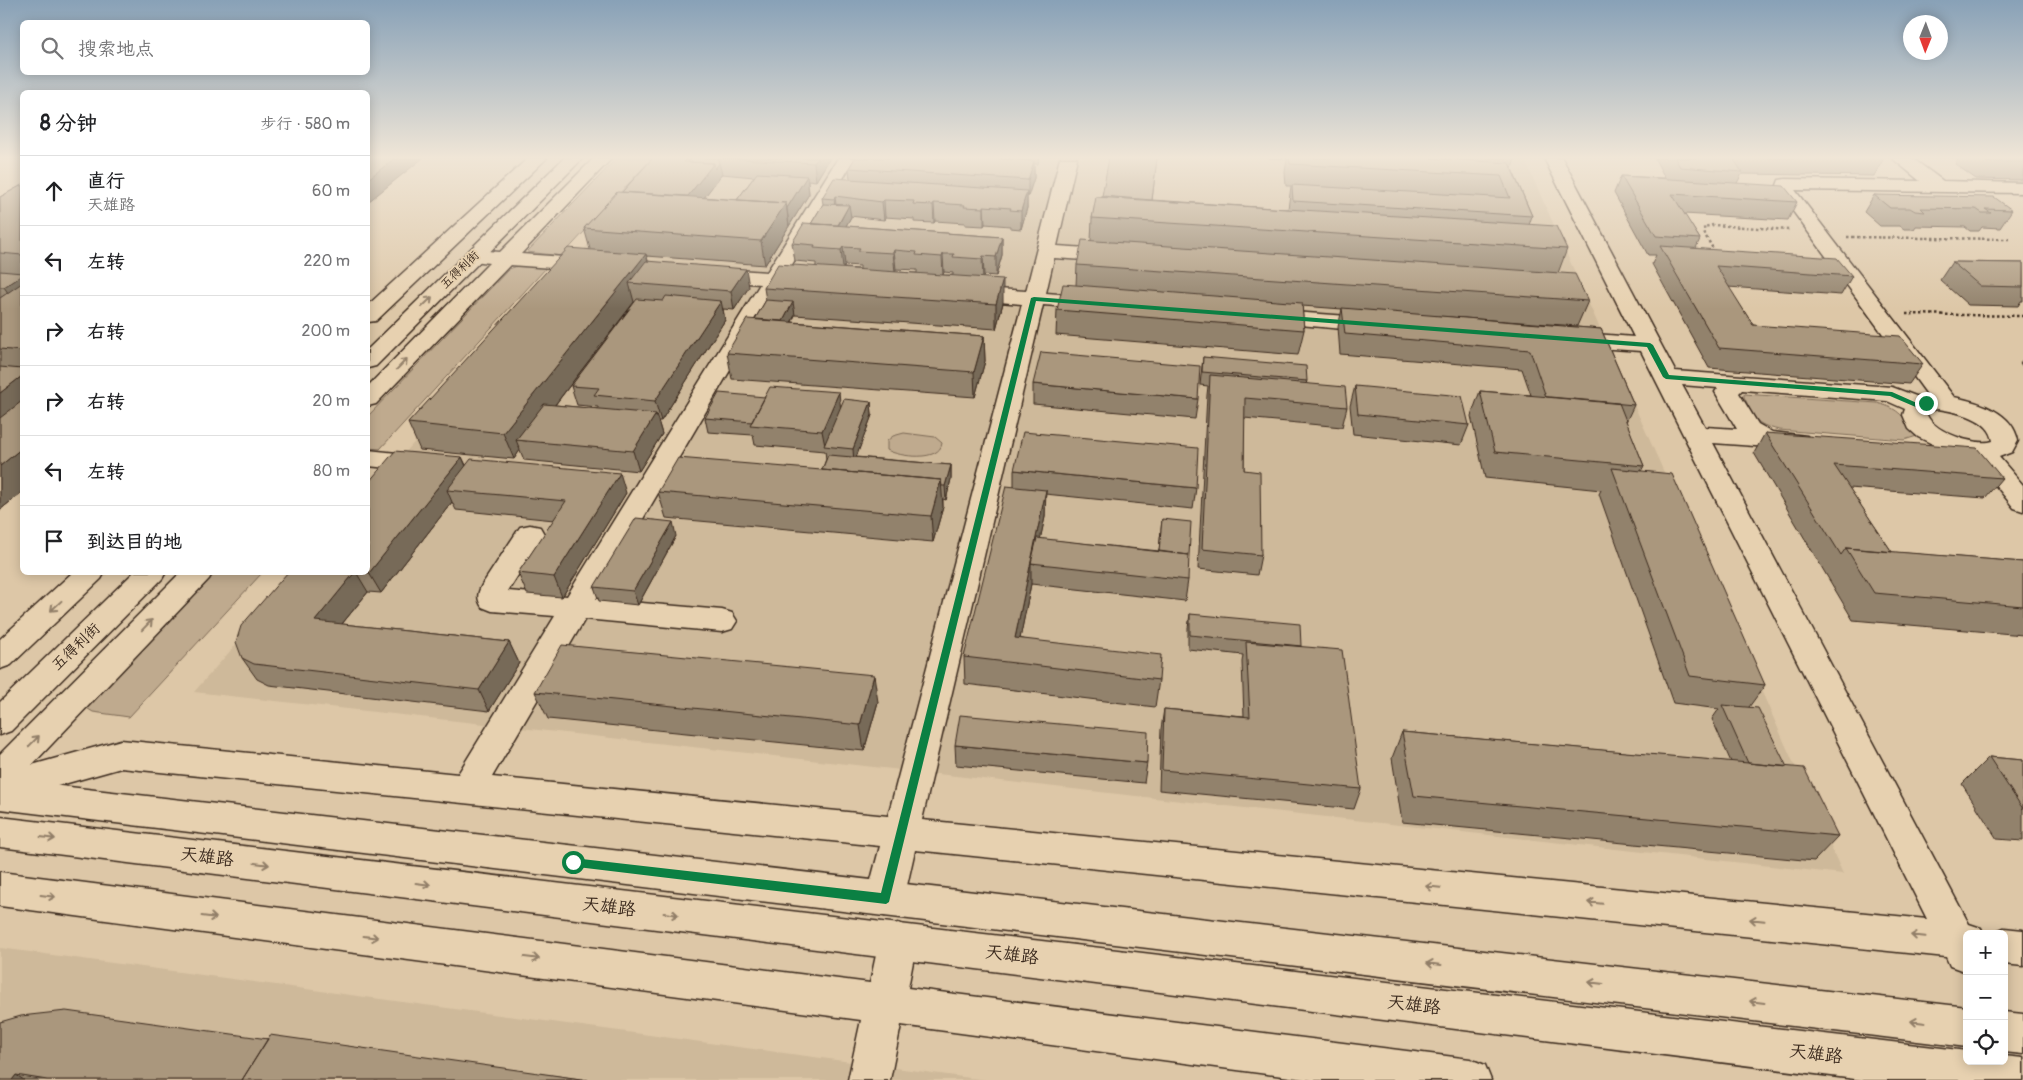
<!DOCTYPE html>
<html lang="zh">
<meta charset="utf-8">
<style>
body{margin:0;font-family:Pangolin,"LXGW WenKai TC",sans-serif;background:#f6f6f6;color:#202124}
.controls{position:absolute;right:15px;bottom:15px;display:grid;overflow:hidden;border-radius:8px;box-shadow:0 2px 12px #0003}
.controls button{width:45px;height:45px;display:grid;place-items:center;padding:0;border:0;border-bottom:1px solid #e0e0e0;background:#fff;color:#202124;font:25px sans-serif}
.compass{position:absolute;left:1903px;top:15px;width:45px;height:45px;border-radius:50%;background:#fff;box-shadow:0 2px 12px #0003;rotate:181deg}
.stop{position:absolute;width:15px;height:15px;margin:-11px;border:4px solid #0b8043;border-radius:50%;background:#fff}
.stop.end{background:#0b8043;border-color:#fff;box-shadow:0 1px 5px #0008}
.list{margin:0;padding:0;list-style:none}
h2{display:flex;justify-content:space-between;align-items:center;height:65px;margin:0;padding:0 20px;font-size:21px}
h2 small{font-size:16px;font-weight:400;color:#757577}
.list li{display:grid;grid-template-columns:32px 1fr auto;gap:15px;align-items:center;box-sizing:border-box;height:70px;padding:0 20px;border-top:1px solid #e0e0e0}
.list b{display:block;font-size:19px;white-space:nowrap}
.list p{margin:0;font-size:16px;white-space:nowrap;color:#757577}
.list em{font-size:16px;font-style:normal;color:#757577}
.icon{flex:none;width:28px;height:28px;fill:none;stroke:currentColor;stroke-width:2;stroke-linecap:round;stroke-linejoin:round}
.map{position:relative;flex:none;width:2023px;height:1080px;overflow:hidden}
.search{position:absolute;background:#fff;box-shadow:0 2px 12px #0003;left:20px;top:20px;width:350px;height:55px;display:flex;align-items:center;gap:12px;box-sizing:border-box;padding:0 18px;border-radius:8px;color:#757577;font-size:19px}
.panel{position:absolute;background:#fff;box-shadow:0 2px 12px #0003;left:20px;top:90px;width:350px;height:485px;border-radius:8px}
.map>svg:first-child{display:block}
.built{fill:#ceb99a}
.green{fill:#bfaa8e;stroke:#7d6a56}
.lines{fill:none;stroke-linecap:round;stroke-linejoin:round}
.minor-casing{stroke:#3b2a1e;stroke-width:3}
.major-casing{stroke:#3b2a1e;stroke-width:3}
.path{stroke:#3b2a1e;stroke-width:2.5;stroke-dasharray:2.5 2.5;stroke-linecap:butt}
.minor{fill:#e7d1b0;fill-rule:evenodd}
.major{fill:#e7d1b0;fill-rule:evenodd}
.wall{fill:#92826c;stroke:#3b2a1e;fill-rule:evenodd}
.shaded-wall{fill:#776a58;stroke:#3b2a1e}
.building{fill:#aa977d;stroke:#3b2a1e}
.oneway{stroke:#917e67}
.route{fill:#0b8043}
.labels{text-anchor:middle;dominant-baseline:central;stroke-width:4;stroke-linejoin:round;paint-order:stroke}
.far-street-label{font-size:12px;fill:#3b2a1e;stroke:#e7d1b0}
.street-label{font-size:15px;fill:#3b2a1e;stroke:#e7d1b0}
.near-street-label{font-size:18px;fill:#3b2a1e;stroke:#e7d1b0}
</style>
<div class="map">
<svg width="2023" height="1080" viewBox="0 0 2023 1080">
<rect width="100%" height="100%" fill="#ddc7a7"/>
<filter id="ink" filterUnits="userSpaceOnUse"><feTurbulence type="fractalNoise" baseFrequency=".02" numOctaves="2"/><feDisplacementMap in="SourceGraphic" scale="10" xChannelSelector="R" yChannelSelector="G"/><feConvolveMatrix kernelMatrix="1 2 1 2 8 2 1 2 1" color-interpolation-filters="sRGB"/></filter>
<g filter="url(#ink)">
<!-- built -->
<path class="built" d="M664,158H1524L1843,874L194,692L299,573L368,572V495Z
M0,948L985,1080H0Z"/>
<!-- green -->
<path class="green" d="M617,158H652L562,256L527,252Z
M520,265L547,267L380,449L368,448V416L509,269Z
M1744,394L1877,403C1901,409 1903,417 1917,436L1904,440L1779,430C1754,424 1755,419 1744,397Z
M904,433L935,437L942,443C940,462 900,457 887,450V441L893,436Z
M211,573H262L129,717L93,712L85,707Z"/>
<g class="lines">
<defs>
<path id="minor" d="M594,158H612L521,254L594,259L601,261L604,265L601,269L594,271L510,265L376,404L368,406V386L489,263L467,260L464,256L467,252L474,250L500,252Z
M838,158H855L787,273L815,277L818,281L815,285L808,287L780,285L596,599L722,610L732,613L737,621L732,629L722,632L585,619L492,777L888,816L1022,304L966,299L959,297L956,293L959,289L966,287L1026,291L1060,158H1077L1057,246L1116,250L1123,252L1126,256L1123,260L1116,262L1054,258L1046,293L1097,297L1104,299L1108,303L1104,307L1097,309L1043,305L922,820L1927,919L1641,351L1569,346L1561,344L1558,339L1561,334L1569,332L1634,337L1544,158H1562L1675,371L1892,387L1921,398L1929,397L1776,188L1779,180L1785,179L1920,181L1892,158H1912L1943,181L2023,183V193L1795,190L1954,397C1979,402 2013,412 2018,441L2012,452L1999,457L2023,485V511L2014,508L1973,457L1943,449L1918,437L1909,429L1903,415L1905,409L1887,401L1742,390L1739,393L1758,424L1772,432L1807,436L1810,441L1807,446L1798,449L1713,443L1969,924L1981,928L1983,934H1967V970L1964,971L1950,966L1946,957L915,850L904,899L898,911L885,916L872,911L866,899L880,846L121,768L0,802V754L181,572H213L209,579L32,765L121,740L458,774L555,616L492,611L482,607C477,599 477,594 482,585L520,527L530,525L540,527L544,534L508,591L567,596L760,284L709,280L702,278L699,274L702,270L709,268L767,272ZM1682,385L1718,388L1715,392L1737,429L1705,427ZM1938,409C1957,412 1990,418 1993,441C1976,447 1934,432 1927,415L1928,411Z
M1265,310L1376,318L1384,320L1387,325L1384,330L1376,332L1257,321L1254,316L1257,311Z
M368,450L426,456L435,458L439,464L435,470L426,472L368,466Z
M0,872L870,983L879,941L884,928L898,923L912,928L917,941L908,988L1470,1059L1485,1065L1491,1080H1312L901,1025L890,1080H848L861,1020L0,906Z
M2004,928L2023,930V966L2004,964V934H1990Z"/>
<path id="major" d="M528,158H547L376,321L368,322V305Z
M564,158H583L376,366L368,368V349Z
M73,572H105L101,579L11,665L0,669V639Z
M134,572H166L162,579L11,731L0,735V702Z
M0,779L1967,1007V1047L0,809Z
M0,817L1967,1051V1061H2004V1056L2023,1058V1080H1863L0,847Z
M2004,1012L2023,1014V1054L2004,1052Z"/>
</defs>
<!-- minor casing -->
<use href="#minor" class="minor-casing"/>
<!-- major casing -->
<use href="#major" class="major-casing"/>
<!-- path -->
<path class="path" d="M1847,237L2009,239
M1715,252L1705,235L1704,227L1713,225L1790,230
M1906,314L2023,316"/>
<!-- minor -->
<use href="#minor" class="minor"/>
<!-- major -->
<use href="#major" class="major"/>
</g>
<!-- wall -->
<path class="wall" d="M653,158H830L816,181L808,180L809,194L765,265L647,256L648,261L749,287L734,310L723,309L725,320L661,421H658L662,434L639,471L524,460L520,450L514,459L420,450L408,423L590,249L584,228L622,192ZM722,174L754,177L737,200L704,197ZM634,302H635L571,386L577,405L598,407V409L555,405Z
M855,158H1039L1038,164H1034V178L1027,197V208L1021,229L1010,228V226L985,224L984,226L965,225V223L935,221L934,223L914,222V219L885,217L884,220L850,216L851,217L846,226L1002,237V255L996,276L984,275L983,277L1003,303L996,329L795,315L792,322L984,336L985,361L975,397L732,379L727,353L755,319L766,300L764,288L816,266V263L795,261L792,243L811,224L823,204L822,198L850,179L849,168ZM845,265L860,266V269L844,268ZM896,269L917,270V273L895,272ZM944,272L953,273V275H943Z
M1157,158L1152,200L1288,209L1291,186H1286L1285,172L1287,159L1269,158H1515L1512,169L1532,216L1529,225L1567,249L1558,273L1588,301L1577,326L1435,316L1601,329L1634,405L1626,422L1644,466L1641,471L1765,685L1749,707L1787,767L1838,836L1814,861L1402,822L1392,758L1402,732L1731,762L1712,719L1719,709L1673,703L1599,494L1601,490L1485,478L1471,416L1480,391L1531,395L1522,369L1340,354L1338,327L1342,309L1302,306L1304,330L1298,355L1056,335L1057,310L1076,285L1077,265L1091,241L1092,218L1102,197Z
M1655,158H1884L1874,176L1742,174L1737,183L1797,202L1788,220L1684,214L1700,239L1696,248L1852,276L1841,295L1728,287L1753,325L1923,364L1909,384L1709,368L1652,264L1656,255H1648L1614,193L1621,176L1665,178L1655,159Z
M1959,158H2023V180L1976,179L1955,164Z
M22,185V492L0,510V197Z
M1874,195L2012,210L2000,228L1982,227L1979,231H1970L1965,227L1916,226L1914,229H1904L1900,226H1880L1864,212Z
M1952,262L2023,263V301H2021L2018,306L1968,305L1940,280Z
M1203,357L1307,381L1306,384L1347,407L1342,427L1244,418V470L1261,555L1257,575L1198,569L1207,395L1208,386L1200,385Z
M2023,359V367L2020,363Z
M1033,384L1198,399L1195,419L1033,404Z
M1355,386L1469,425L1461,445L1353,434L1350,406Z
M871,402L872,415L856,457L951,465V479L946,500L943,499V507L933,542L666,518L658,492L822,470L826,459L825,451L755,445L753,435L708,432L705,418L841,407Z
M1765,433L2002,478L1985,498L1849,488L1892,552L2023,562V635L1853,620L1754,453Z
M462,457L466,465L626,493L562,597L527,594L518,573L554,520L456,510L452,502L381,593L368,592L342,624L509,642L519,663L489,711L269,685L257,679L242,658L288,572H368Z
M1014,470L1196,488L1193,509L1045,494V517L1040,539L1159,551L1162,519L1188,580L1185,601L1031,584L1020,638L1159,680L1155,707L965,684L964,657L1014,487Z
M676,536L638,605L599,601L594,587Z
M1190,614L1301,646L1361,789L1354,809L1159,790L1161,729L1164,709L1244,716L1242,662L1243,655L1188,649V628Z
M535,692L878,702L864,751L548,719Z
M955,745L1147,763L1144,783L956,765Z
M1989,757L2023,760V841L1997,839L1962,784Z
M0,1022L268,1039L588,1080H0Z"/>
<!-- shaded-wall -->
<path class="shaded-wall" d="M395,158H423L368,202V179Z
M687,158H705L696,168L684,162Z
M818,158H830L816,181L814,163Z
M1034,161V178L1028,197V180Z
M714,163H719L722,174L688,219L684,201Z
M807,176L809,194L789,226L787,208Z
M1027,191V208L1021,229V211Z
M835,196L837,214L836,216L834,199Z
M884,200L885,217L884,220L882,202Z
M786,203L789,226L765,265L761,241Z
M934,203L935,221L934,223L933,205Z
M849,205L851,217L839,238L838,226Z
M984,206L985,224L984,226Z
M1002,237V255L996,276V257Z
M843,247L845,265L843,268L841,250Z
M894,250L896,269L895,272L893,253Z
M646,254L652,278L629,283L634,302L527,441L516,440L520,450L514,459L503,433Z
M943,254L944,272L943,275L942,257Z
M983,256L984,275L983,278L982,259Z
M746,269L749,287L734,310L731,291Z
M22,275V303L17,306L4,287Z
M1003,279V303L996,329V304Z
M721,301L725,320L661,421L655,401Z
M793,302L795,315L779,346L777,333Z
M984,336L985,361L975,397L974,372Z
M22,376V417L0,434V393Z
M839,392L841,412L825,446L822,431Z
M871,402L872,415L854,463L853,449Z
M656,414L662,434L639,471L633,451Z
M22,448V492L0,510V466Z
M462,457L471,478L447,490L452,502L381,593L369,573Z
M951,465V479L946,500L945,486Z
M620,473L626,493L562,597L554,577Z
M941,480L943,507L933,542L931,516Z
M1046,490L1045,517L1035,564L1031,563V584L1015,664V638Z
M673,522L676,536L638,605L633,591Z
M355,572H356L368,592L328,641L315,621Z
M509,642L519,663L489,711L479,690Z
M874,675L878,702L864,751L860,725Z
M16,1075L24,1080H12Z"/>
<!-- building -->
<path class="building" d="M368,158H395L368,179Z
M653,158H687L684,162L714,163L688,196L622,192Z
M693,158H718L719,163L715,169L714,163L689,162Z
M723,158H818L814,163Z
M855,158H986L1034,161L1028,180L849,168Z
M1109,158H1157L1152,200L1102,196Z
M1289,158H1426L1509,163L1532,216L1293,201L1292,185L1510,198L1501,176L1290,164Z
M1675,158H1733L1742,172L1680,167Z
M1981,158H2023V162H1987Z
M757,173L807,176L787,208L786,203L737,200Z
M1621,176L1784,186L1797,202L1672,194L1700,239L1656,236Z
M834,178L1027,191L1021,211L1010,210L1011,208L984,206V208L964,207L965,205L934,203L933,205L913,204L914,201L884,200L882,202L835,196L834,199L822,198Z
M22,185V255L0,253V197Z
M617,192L786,203L761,241L584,228Z
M1874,195L1994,197L2012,210L1985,209L1991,213H1982L1976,209L1921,208L1925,212L1915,211L1910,208H1890Z
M1096,197L1556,226L1567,249L1092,218Z
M823,204L849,205L838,225L811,224Z
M804,223L1002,237L996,257L983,256L982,259L953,257L954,254H943L942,257L916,255L917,252L894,250L893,253L858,251L860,248L843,247L841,250L814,248L815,245L792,243Z
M1082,240L1575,274L1588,301L1077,265Z
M1660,246L1837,258L1852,276L1716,266L1753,325L1900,336L1923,364L1719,348Z
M568,248L646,254L503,433L408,423Z
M646,261L746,269L731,291L629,283Z
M1952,262L2023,263V287L1980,286Z
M778,264L1003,279L996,304L764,288Z
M0,271L22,273V275L4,287H0Z
M22,283V351L0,349V298Z
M1063,284L1302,303L1304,330L1057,310Z
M666,296L721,301L655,401L594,395L599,388L571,386L637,299L663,301Z
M766,300L793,302L783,321L755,319Z
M1342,308L1601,329L1634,405L1546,397L1530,350L1345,334Z
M747,319L984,336L974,372L727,353Z
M1041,352L1200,366L1198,399L1033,384Z
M1203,357L1306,366L1307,381L1202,372Z
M0,367L22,369V376L0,393Z
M1210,375L1345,387L1347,407L1245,398L1244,470L1260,472L1261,555L1202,549Z
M1355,386L1462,396L1469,425L1358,414Z
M770,387L839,392L822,431L750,425Z
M1480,391L1619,403L1644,466L1495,452Z
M719,393L765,397L752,422L705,418Z
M844,399L871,402L853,449L824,446Z
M22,401V448L0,466V418Z
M544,404L656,414L633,451L516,440Z
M1023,432L1198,448L1196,488L1014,470Z
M1765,433L1977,448L2002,478L1834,465L1892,552L1846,548L1841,555Z
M395,451L462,457L369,573L368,572V483Z
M828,455L951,465L945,486H942L941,480L822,470Z
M678,458L941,480L931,516L658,492Z
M471,459L620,473L554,577L518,573L566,501L447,490Z
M1612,468L1672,474L1765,685L1690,676Z
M1006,486L1046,490L1015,638L1161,655L1159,680L964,657Z
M636,518L673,522L633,591L594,587Z
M1162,519L1191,522L1189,555L1159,551Z
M1037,538L1189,555L1188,580L1031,563Z
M1846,548L2023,562V606L1874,593Z
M288,572H355L315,621L509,642L479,690L254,664L242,658L236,642L241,626Z
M1190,614L1300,624L1301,646L1190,635Z
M1246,642L1342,650L1361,789L1162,770L1164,709L1250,717Z
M562,645L874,675L860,725L535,692Z
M1722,705L1758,708L1787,767L1748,763Z
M960,715L1148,732L1147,763L955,745Z
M1402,732L1804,768L1838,836L1414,796Z
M1989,757L2023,760V809Z
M66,1011L268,1039L242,1080H47L16,1075L12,1080H0V1022L21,1016Z
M270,1035L588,1080H242Z"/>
<!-- one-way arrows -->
<defs><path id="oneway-shaft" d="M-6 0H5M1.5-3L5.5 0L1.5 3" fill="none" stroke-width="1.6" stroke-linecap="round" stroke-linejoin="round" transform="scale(1.25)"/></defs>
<g class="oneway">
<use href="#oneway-shaft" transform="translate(427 302) rotate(-44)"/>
<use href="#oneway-shaft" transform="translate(402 364) rotate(-46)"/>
<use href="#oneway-shaft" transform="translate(56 606) rotate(137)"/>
<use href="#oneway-shaft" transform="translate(147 625) rotate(-46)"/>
<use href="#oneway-shaft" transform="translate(34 741) rotate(-46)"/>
<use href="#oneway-shaft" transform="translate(48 838) rotate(7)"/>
<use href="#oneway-shaft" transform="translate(262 864) rotate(7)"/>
<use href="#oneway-shaft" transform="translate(423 884) rotate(7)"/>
<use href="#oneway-shaft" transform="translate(1433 887) rotate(-174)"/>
<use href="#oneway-shaft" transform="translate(48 896) rotate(7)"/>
<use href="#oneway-shaft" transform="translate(1595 903) rotate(-174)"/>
<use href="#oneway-shaft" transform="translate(671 914) rotate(7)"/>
<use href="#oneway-shaft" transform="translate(209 917) rotate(7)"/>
<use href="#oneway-shaft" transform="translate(1757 920) rotate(-174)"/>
<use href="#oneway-shaft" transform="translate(1918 936) rotate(-174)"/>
<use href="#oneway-shaft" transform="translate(371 937) rotate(7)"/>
<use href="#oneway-shaft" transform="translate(532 958) rotate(7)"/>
<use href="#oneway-shaft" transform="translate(1434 964) rotate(-173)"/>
<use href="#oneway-shaft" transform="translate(1596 983) rotate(-173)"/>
<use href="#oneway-shaft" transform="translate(1757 1002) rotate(-173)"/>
<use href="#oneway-shaft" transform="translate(1918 1022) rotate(-173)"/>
</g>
</g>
<!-- sky -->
<linearGradient id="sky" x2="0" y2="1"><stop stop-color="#88a1b7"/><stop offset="0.51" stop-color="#f0e6d7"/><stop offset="1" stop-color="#f0e6d7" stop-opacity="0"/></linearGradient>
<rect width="2023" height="309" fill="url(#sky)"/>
<!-- route -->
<path class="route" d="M1034,297L1650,343L1653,345L1669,375L1892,392L1919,404L1926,401L1930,403L1918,408L1890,396L1666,379L1663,377L1647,347L1036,301L889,902L886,904L569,866L567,862L573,858L881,893L1031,298Z"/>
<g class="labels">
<!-- far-street labels -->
<g class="far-street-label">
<text transform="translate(460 270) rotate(-44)">五得利街</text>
</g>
<!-- street labels -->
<g class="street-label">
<text transform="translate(76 647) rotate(-44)">五得利街</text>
</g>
<!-- near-street labels -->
<g class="near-street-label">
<text transform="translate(207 857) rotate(7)">天雄路</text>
<text transform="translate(609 907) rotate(7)">天雄路</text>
<text transform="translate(1012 955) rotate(7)">天雄路</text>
<text transform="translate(1414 1005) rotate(7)">天雄路</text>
<text transform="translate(1816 1054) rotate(7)">天雄路</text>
</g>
</g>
</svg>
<div class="controls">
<button>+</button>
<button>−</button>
<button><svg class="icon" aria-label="locate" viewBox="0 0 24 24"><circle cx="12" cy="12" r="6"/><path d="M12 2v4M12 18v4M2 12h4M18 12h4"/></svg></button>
</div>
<svg class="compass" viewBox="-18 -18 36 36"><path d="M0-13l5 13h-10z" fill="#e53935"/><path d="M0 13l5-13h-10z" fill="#757577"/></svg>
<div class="stop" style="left:573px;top:862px"></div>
<div class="stop end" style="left:1926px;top:403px"></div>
<div class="search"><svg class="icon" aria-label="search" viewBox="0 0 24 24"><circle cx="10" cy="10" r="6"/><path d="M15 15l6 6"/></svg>搜索地点</div>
<section class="panel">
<h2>8 分钟<small>步行 · 580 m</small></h2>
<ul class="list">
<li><svg class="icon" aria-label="ahead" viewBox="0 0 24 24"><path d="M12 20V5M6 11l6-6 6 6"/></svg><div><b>直行</b><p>天雄路</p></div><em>60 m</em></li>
<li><svg class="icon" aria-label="left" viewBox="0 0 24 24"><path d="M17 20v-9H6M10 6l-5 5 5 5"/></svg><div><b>左转</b></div><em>220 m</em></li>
<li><svg class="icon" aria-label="right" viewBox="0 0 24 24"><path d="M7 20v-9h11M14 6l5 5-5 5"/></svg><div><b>右转</b></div><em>200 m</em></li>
<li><svg class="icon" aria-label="right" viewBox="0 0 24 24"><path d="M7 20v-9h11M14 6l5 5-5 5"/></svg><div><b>右转</b></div><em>20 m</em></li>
<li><svg class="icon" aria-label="left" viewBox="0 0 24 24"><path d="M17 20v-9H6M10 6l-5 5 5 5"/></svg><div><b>左转</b></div><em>80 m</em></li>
<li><svg class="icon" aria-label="arrive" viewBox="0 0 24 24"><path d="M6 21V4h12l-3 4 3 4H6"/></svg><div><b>到达目的地</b></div></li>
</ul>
</section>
</div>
